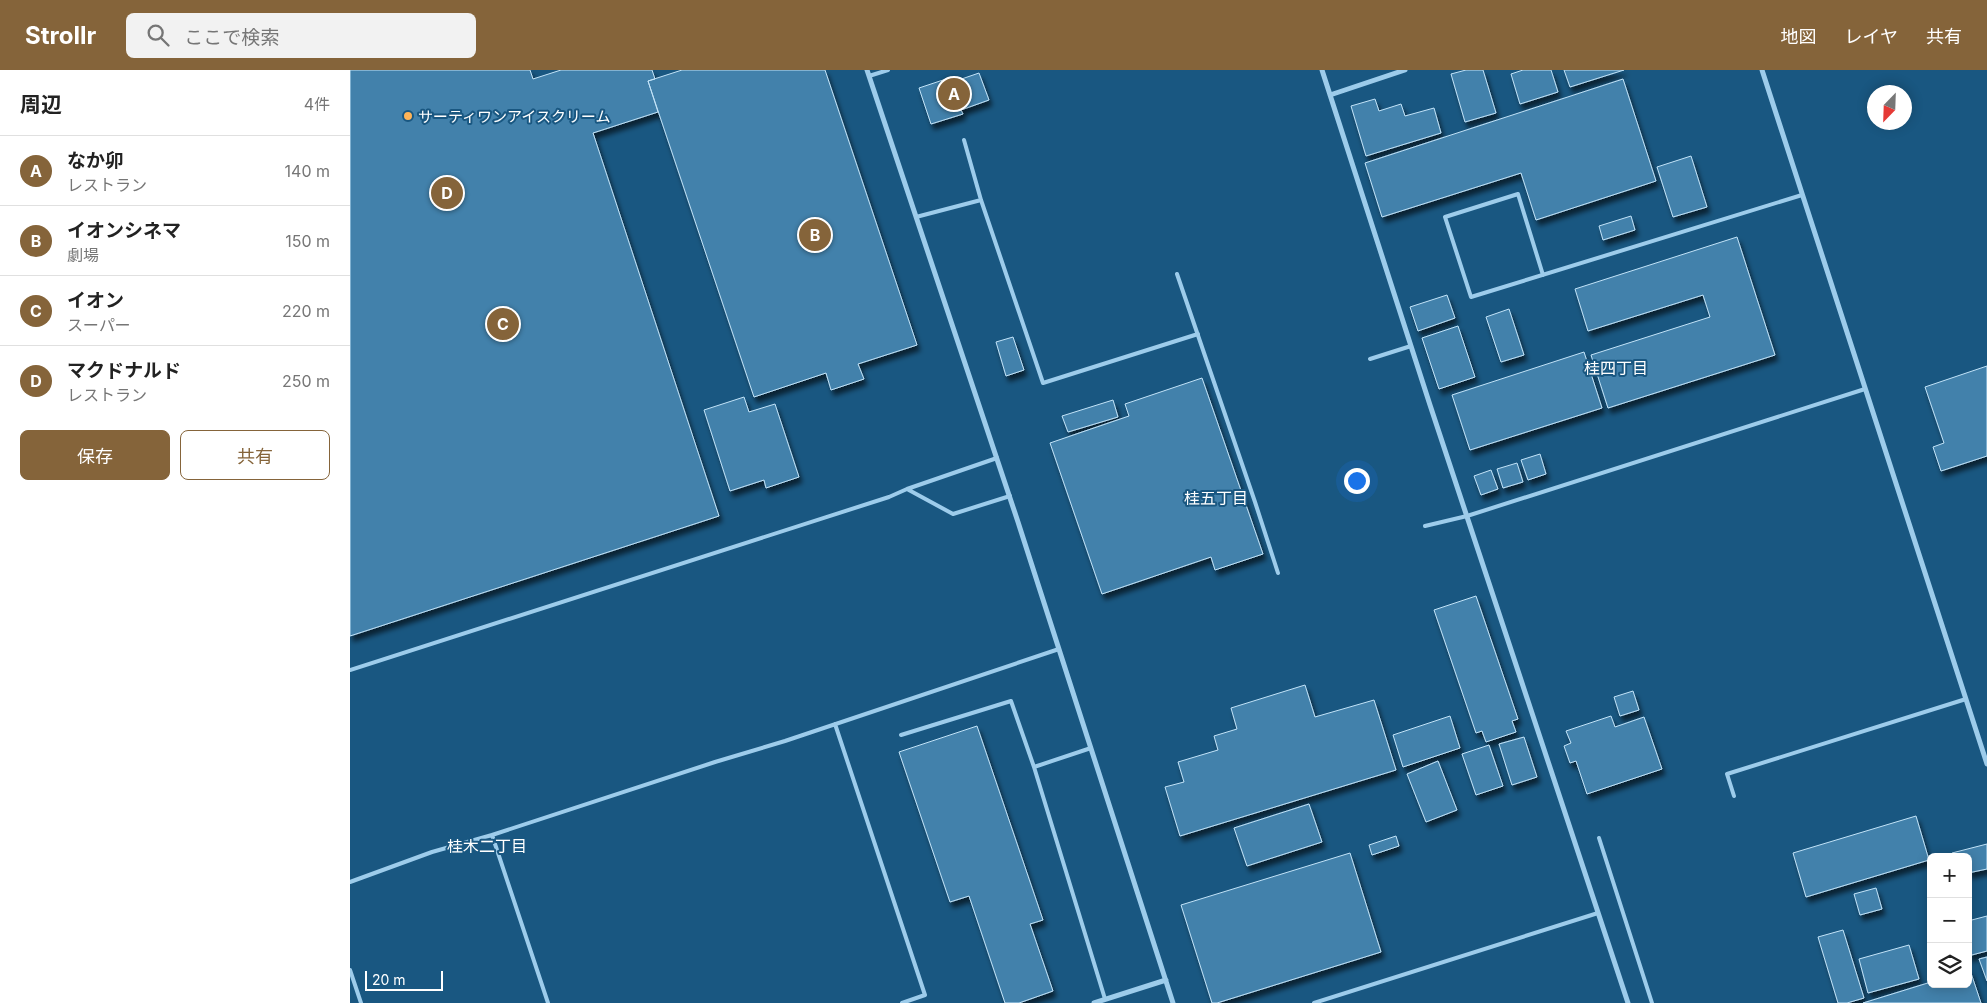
<!DOCTYPE html>
<html lang="ja">
<meta charset="utf-8">
<style>
body{margin:0;font-family:Inter,"Noto Sans JP",sans-serif;background:#f2f2f2;color:#222}
.controls{position:absolute;right:15px;bottom:15px;display:grid;overflow:hidden;border-radius:8px;box-shadow:0 2px 12px #0003}
.controls button{width:45px;height:45px;display:grid;place-items:center;padding:0;border:0;border-bottom:1px solid #e0e0e0;background:#fff;color:#222;font:25px sans-serif}
.compass{position:absolute;left:1517px;top:15px;width:45px;height:45px;border-radius:50%;background:#fff;box-shadow:0 2px 12px #0003;rotate:203deg}
.scale{position:absolute;left:15px;bottom:12px;width:78px;box-sizing:border-box;padding-left:5px;border:2px solid #fff;border-top:0;font-size:14px;line-height:18px;white-space:nowrap;color:#fff;-webkit-text-stroke:4px #195781;paint-order:stroke}
.you{position:absolute;left:1006px;top:410px;width:18px;height:18px;margin:-12px;border:4px solid #fff;border-radius:50%;background:#1a73e8;box-shadow:0 0 0 8px #1a73e833}
.badge{display:grid;place-items:center;width:32px;height:32px;border-radius:50%;background:#85643a;color:#fff;font-size:16px;font-weight:700}
.pin{position:absolute;translate:-50% -50%;border:2px solid #fff;box-shadow:0 1px 5px #0006}
.list{margin:0;padding:0;list-style:none}
h2{display:flex;justify-content:space-between;align-items:center;height:65px;margin:0;padding:0 20px;font-size:21px}
h2 small{font-size:16px;font-weight:400;color:#767676}
.list li{display:grid;grid-template-columns:32px 1fr auto;gap:15px;align-items:center;box-sizing:border-box;height:70px;padding:0 20px;border-top:1px solid #e0e0e0}
.list b{display:block;font-size:19px;white-space:nowrap}
.list p{margin:0;font-size:16px;white-space:nowrap;color:#767676}
.list em{font-size:16px;font-style:normal;color:#767676}
.actions{display:flex;gap:10px;padding:15px 20px}
.actions a{flex:1;padding:11px 0;border:1px solid #85643a;border-radius:8px;text-align:center;font-size:18px;color:#85643a}
.actions .main{background:#85643a;color:#fff}
.icon{flex:none;width:28px;height:28px;fill:none;stroke:currentColor;stroke-width:2;stroke-linecap:round;stroke-linejoin:round}
.map{position:relative;flex:none;width:1637px;height:933px;overflow:hidden}
header{display:flex;align-items:center;gap:30px;box-sizing:border-box;height:70px;padding:0 25px;background:#85643a;color:#fff}
header strong{font-size:24px}
nav{display:flex;gap:28px;margin-inline-start:auto;font-size:18px}
.search{width:350px;height:45px;background:#f2f2f2;display:flex;align-items:center;gap:12px;box-sizing:border-box;padding:0 18px;border-radius:8px;color:#767676;font-size:19px}
main{display:flex}
aside{flex:1;background:#fff}
.map>svg:first-child{display:block}
.building{fill:#4281ab;stroke:#c2e3f8;filter:url(#shadow)}
.lines{fill:none;stroke-linecap:round;stroke-linejoin:round}
.service{stroke:#9dcceb;stroke-width:4}
.minor{stroke:#9dcceb;stroke-width:5}
.poi-dot{fill:#feb458;stroke:#195781;stroke-width:2}
.labels{text-anchor:middle;dominant-baseline:central;stroke-width:4;stroke-linejoin:round;paint-order:stroke}
.poi-label{font-size:15px;fill:#fff;stroke:#195781;text-anchor:start}
.neighbourhood-label{font-size:16px;fill:#fff;stroke:#195781}
</style>
<header>
<strong>Strollr</strong>
<div class="search"><svg class="icon" aria-label="search" viewBox="0 0 24 24"><circle cx="10" cy="10" r="6"/><path d="M15 15l6 6"/></svg>ここで検索</div>
<nav><a>地図</a><a>レイヤ</a><a>共有</a></nav>
</header>
<main>
<aside>
<h2>周辺<small>4件</small></h2>
<ul class="list">
<li><span class="badge">A</span><div><b>なか卯</b><p>レストラン</p></div><em>140 m</em></li>
<li><span class="badge">B</span><div><b>イオンシネマ</b><p>劇場</p></div><em>150 m</em></li>
<li><span class="badge">C</span><div><b>イオン</b><p>スーパー</p></div><em>220 m</em></li>
<li><span class="badge">D</span><div><b>マクドナルド</b><p>レストラン</p></div><em>250 m</em></li>
</ul>
<div class="actions"><a class="main">保存</a><a>共有</a></div>
</aside>
<div class="map">
<svg width="1637" height="933" viewBox="0 0 1637 933">
<defs>
<filter id="shadow"><feDropShadow dx="3" dy="5.5" stdDeviation="2.5" flood-color="#0009"/></filter>
</defs>
<rect width="100%" height="100%" fill="#195781"/>
<!-- building -->
<path class="building" d="M0,0H180L183,9L211,0H302L305,9L298,11L308,42L243,63L369,446L0,566Z
M332,0H475L567,275L508,294L514,309L481,320L476,303L404,327L298,11Z
M1116,0H1133L1146,43L1115,52L1101,4Z
M1173,0H1201L1208,22L1170,34L1161,4Z
M1214,0H1274L1220,17Z
M629,3L639,30L611,40L613,44L581,54L569,18L596,9L597,14Z
M1273,9L1306,111L1186,150L1171,103L1032,147L1015,93Z
M1025,29L1029,41L1051,34L1055,46L1084,38L1091,63L1016,86L1001,36Z
M1341,86L1357,137L1323,147L1307,97Z
M1281,146L1285,160L1253,170L1249,156Z
M1387,167L1425,285L1258,338L1241,285L1360,247L1353,225L1238,261L1225,219Z
M1097,225L1105,248L1068,261L1060,237Z
M1159,239L1174,285L1151,292L1136,247Z
M1108,256L1125,307L1089,319L1072,268Z
M663,267L674,300L656,306L646,272Z
M1234,282L1252,338L1120,380L1102,325Z
M1637,296V386L1591,401L1583,377L1594,373L1575,317Z
M852,308L913,484L865,500L861,487L752,524L700,373L779,346L775,334Z
M394,327L399,342L425,334L449,407L416,418L414,410L380,421L354,340Z
M763,330L768,347L718,362L712,346Z
M1190,384L1196,404L1178,410L1171,390Z
M1167,393L1173,412L1153,418L1147,399Z
M1141,400L1148,419L1131,425L1124,406Z
M1126,526L1168,649L1162,651L1166,662L1136,672L1132,661L1126,663L1084,540Z
M955,615L965,647L1024,630L1046,700L830,766L815,717L834,712L828,692L868,680L864,666L887,659L881,638Z
M1283,621L1289,640L1270,646L1264,627Z
M1100,646L1110,678L1053,697L1043,665Z
M1261,646L1265,657L1294,647L1312,699L1237,724L1226,691L1220,693L1214,676L1221,673L1216,661Z
M627,656L693,850L680,854L703,921L669,933H655L619,826L600,832L549,682Z
M1174,667L1187,707L1162,715L1149,674Z
M1139,675L1153,716L1126,725L1112,684Z
M1088,691L1107,740L1076,752L1057,704Z
M959,734L972,772L897,796L884,758Z
M1566,746L1579,790L1456,827L1443,783Z
M1046,766L1049,776L1022,785L1019,775Z
M1637,774V799L1618,803V787H1603L1602,783Z
M1000,783L1031,882L867,933H862L831,835Z
M1526,818L1532,839L1510,845L1504,824Z
M1637,846V881L1618,886V851Z
M1493,860L1514,928L1497,933H1488L1468,867Z
M1559,875L1569,909L1518,923L1509,889Z
M1637,887V911L1629,889Z
M1618,900H1620L1631,933H1513L1581,912V914H1618Z"/>
<g class="lines">
<!-- service -->
<path class="service" d="M519,6L538,0
M614,70L631,130L693,313L848,264
M566,147L631,130
M827,204L905,432L928,503
M1193,205L1168,124L1095,147L1121,227L1452,125
M1020,289L1061,276
M557,419L603,444L660,426
M1075,456L1117,446L1515,319
M0,600L539,427L557,419L647,388
M485,654L575,925L552,933
M551,665L661,631L684,697
M741,678L684,697L755,929
M1384,726L1377,704L1616,629
M142,765L198,933
M1249,768L1302,933
M0,812L82,782L142,765L365,692L435,671L709,579
M0,900L11,933
M964,933L1248,843"/>
<!-- minor -->
<path class="minor" d="M517,0L668,452L823,933
M972,0L1080,335L1278,933
M1412,0L1637,694
M980,25L1055,0
M744,933L816,910"/>
</g>
<!-- markers -->
<circle class="poi-dot" cx="58" cy="46" r="5"/>
<g class="labels">
<!-- poi labels -->
<g class="poi-label">
<text x="68" y="46">サーティワンアイスクリーム</text>
</g>
<!-- neighbourhood labels -->
<g class="neighbourhood-label">
<text x="1266" y="298">桂四丁目</text>
<text x="866" y="428">桂五丁目</text>
<text x="137" y="776">桂木二丁目</text>
</g>
</g>
</svg>
<div class="controls">
<button>+</button>
<button>−</button>
<button><svg class="icon" aria-label="layers" viewBox="0 0 24 24"><path d="M12 4l9 5-9 5-9-5zM3 14l9 5 9-5"/></svg></button>
</div>
<svg class="compass" viewBox="-18 -18 36 36"><path d="M0-13l5 13h-10z" fill="#e53935"/><path d="M0 13l5-13h-10z" fill="#767676"/></svg>
<div class="scale">20 m</div>
<div class="you"></div>
<div class="pin badge" style="left:604px;top:24px">A</div>
<div class="pin badge" style="left:465px;top:165px">B</div>
<div class="pin badge" style="left:153px;top:254px">C</div>
<div class="pin badge" style="left:97px;top:123px">D</div>
</div>
</main>
